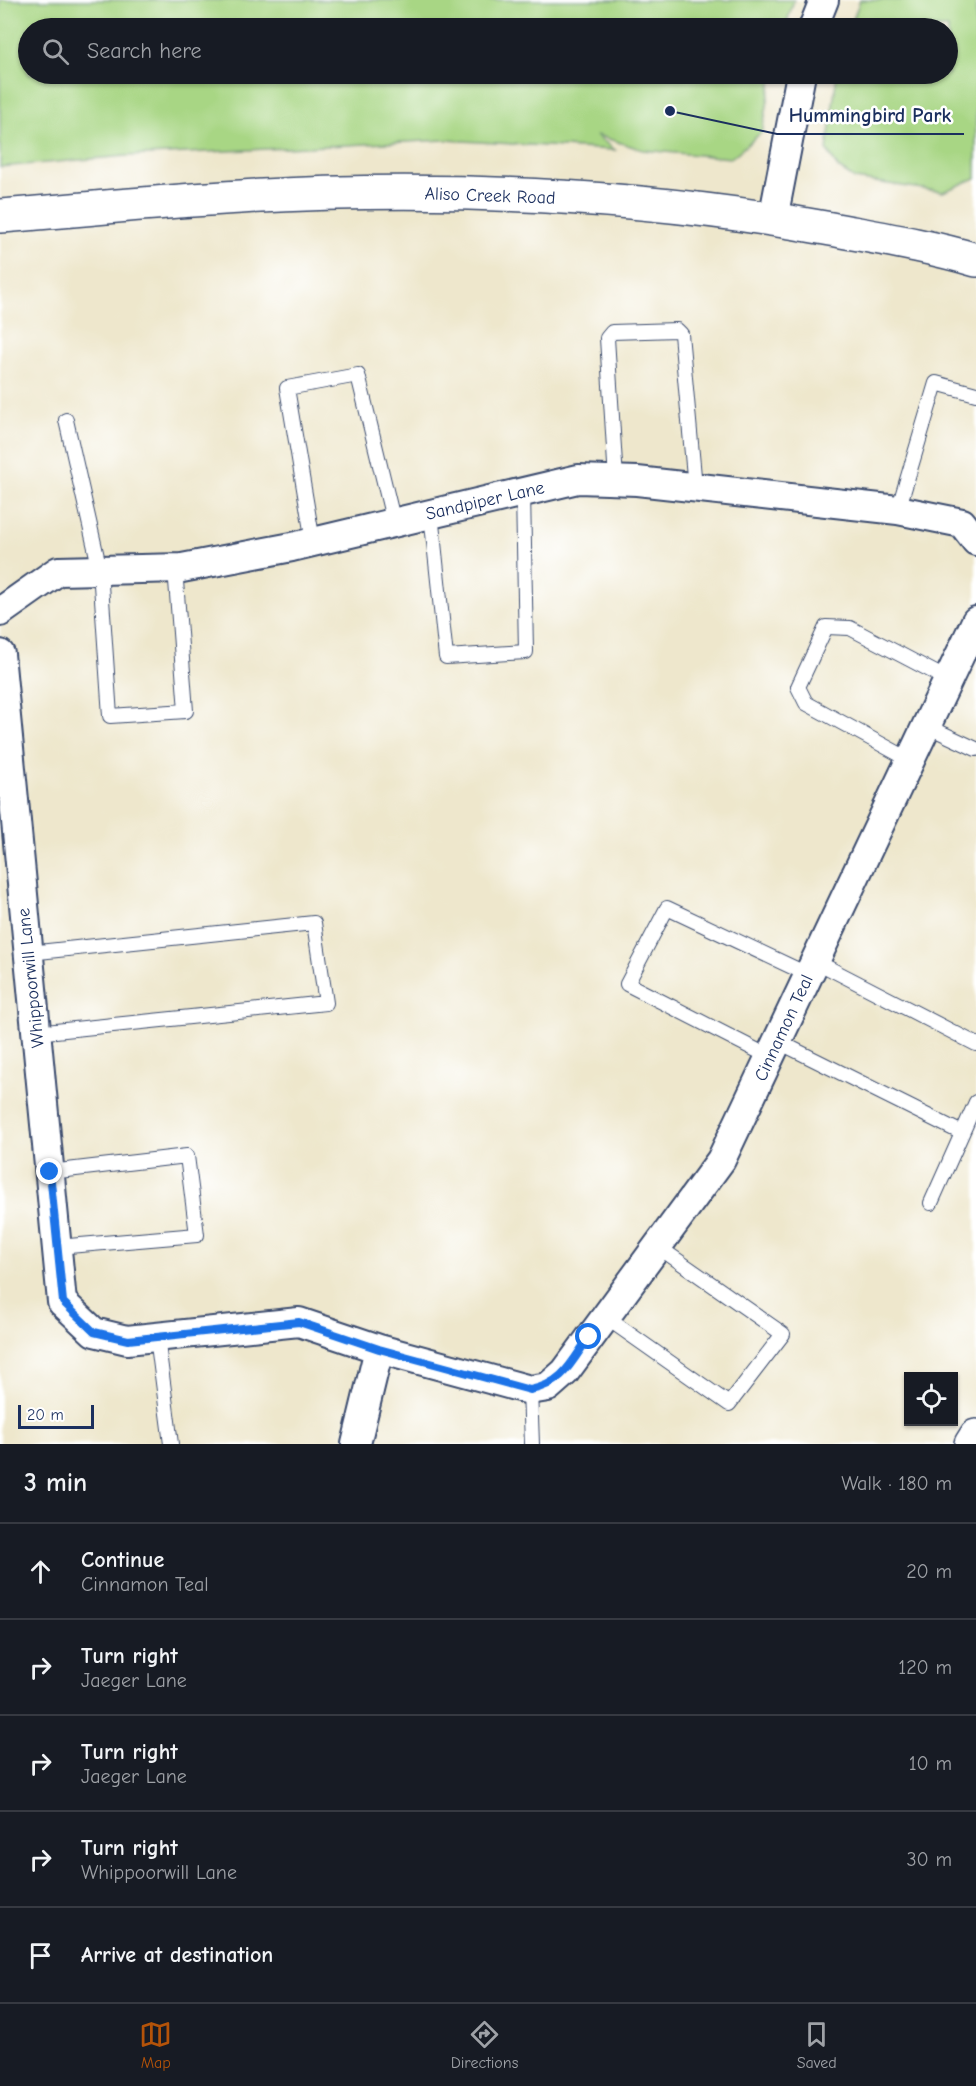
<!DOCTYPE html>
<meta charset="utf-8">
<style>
body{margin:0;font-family:"Comic Neue",sans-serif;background:#20242c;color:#f1f3f6}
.controls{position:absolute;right:18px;bottom:18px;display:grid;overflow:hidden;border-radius:0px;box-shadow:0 2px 4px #0004}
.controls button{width:54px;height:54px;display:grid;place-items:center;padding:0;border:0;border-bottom:2px solid #363941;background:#171b24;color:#f1f3f6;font:30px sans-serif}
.scale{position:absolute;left:18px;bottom:15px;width:76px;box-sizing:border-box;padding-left:6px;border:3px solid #1b2f5e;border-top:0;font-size:16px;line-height:21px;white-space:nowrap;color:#1b2f5e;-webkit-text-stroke:4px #fff;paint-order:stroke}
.stop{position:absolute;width:18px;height:18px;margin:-14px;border:4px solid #1a73e8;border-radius:50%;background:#fff}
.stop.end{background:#1a73e8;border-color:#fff;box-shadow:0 2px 6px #0008}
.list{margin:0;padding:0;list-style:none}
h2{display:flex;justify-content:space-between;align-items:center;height:78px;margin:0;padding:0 24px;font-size:26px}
h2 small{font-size:20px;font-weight:400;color:#9ea1a6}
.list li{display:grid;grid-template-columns:39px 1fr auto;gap:18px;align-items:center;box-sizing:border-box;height:96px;padding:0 24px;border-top:2px solid #363941}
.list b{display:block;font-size:22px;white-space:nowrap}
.list p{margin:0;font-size:20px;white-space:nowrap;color:#9ea1a6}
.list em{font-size:20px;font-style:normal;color:#9ea1a6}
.icon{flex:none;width:33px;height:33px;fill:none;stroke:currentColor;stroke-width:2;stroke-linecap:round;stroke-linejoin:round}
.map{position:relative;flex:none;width:976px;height:1444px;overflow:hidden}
.search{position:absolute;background:#171b24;box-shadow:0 2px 4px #0004;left:18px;right:18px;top:18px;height:66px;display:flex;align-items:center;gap:15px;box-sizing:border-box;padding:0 21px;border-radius:33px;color:#9ea1a6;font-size:22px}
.sheet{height:558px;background:#171b24}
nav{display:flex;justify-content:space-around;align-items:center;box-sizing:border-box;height:84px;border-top:2px solid #363941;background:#171b24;font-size:16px;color:#9ea1a6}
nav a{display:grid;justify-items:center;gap:3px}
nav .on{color:#b45309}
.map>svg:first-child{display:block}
.green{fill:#a8d684;stroke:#628271;stroke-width:1.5}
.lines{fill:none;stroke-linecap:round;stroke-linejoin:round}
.lane-casing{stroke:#3b4b6e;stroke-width:16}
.street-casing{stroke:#3b4b6e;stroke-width:32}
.secondary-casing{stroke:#3b4b6e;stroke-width:36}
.primary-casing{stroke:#3b4b6e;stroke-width:36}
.lane{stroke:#fff;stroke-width:14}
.street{stroke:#fff;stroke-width:28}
.secondary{stroke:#fff;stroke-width:33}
.primary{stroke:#fff;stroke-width:33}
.route{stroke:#1a73e8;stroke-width:8}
.labels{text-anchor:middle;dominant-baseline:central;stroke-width:5;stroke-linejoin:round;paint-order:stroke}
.street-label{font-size:18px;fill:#1b2f5e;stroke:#fff}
.leader{fill:none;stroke:#1b2f5e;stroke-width:2}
.callout-dot{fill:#1b2f5e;stroke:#fff;stroke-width:2}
.callout-label{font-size:20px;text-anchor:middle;font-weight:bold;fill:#1b2f5e;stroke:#fff;stroke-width:5;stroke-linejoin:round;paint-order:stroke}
</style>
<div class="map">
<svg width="976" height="1444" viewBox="0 0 976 1444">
<rect width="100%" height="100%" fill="#fff"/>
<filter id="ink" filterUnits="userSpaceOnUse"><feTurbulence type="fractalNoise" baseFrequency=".0167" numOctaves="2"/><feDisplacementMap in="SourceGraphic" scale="12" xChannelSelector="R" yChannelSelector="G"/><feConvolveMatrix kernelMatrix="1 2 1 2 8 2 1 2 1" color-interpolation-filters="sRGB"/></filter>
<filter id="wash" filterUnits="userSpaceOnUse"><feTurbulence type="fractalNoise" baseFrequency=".008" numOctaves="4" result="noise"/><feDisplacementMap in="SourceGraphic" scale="24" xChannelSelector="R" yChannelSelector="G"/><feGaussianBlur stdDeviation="1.35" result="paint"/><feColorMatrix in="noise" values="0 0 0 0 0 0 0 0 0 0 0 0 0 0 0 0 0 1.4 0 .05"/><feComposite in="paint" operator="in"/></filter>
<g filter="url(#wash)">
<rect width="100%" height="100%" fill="#eee7cc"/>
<!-- green -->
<path class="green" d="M0,0H794L785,28H28V74H773L762,132L731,158L643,150L596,135L615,150L445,140L126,156L0,167Z
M860,0H976V178L943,192L855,179L838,168L827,150L837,74H948V28H850Z"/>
</g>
<g filter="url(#ink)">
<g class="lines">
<defs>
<path id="lane" d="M66,420L100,570L110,716L186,711L175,568
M616,480L607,338L612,332L677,330L681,334L695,487
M898,510L936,383L976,394
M431,514L446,657L526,652L523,492
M313,542L287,388L358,375L394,523
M927,726L976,749
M910,760L806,703L798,687L826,627L850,628L949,680
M29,953L314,923L326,1003L36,1033
M815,961L976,1044
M777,1041L962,1133
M770,1057L627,984L667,908L809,975
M50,1172L187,1156L197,1235L57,1247
M931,1203L976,1102
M604,1316L729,1404L783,1334L657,1246
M157,1337L171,1444
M530,1390L532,1444"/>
<path id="street" d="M813,28L824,0
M773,219L801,74
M0,612L58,571L182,568L292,547L578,479L637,481L898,510L962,523L976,541
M0,654L62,1302L94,1332L127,1340L299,1322L379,1349L530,1390L548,1387L565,1372L721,1160L976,621
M356,1444L379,1349"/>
<path id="secondary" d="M0,216C80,210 161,201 241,197C437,186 638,194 831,229C879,238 929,246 976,260"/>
<path id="primary" d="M971,1444L976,1436"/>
</defs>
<!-- lane casing -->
<use href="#lane" class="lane-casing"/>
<!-- street casing -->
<use href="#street" class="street-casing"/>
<!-- secondary casing -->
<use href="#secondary" class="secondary-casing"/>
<!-- primary casing -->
<use href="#primary" class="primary-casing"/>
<!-- lane -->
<use href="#lane" class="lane"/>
<!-- street -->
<use href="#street" class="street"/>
<!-- secondary -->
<use href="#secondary" class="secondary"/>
<!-- primary -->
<use href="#primary" class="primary"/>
</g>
</g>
<g class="lines" filter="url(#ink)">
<!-- route -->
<path class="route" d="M50,1172L63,1302L94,1332L128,1340L299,1322L379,1349L530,1390C563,1384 571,1363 589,1337"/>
</g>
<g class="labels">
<!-- street labels -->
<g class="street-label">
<text transform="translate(490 196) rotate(2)">Aliso Creek Road</text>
<text transform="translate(485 501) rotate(-13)">Sandpiper Lane</text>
<text transform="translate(31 978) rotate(-96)">Whippoorwill Lane</text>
<text transform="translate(784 1028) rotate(-65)">Cinnamon Teal</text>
</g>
</g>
<!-- callouts -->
<path class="leader" d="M670 111L777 134H964"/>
<circle class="callout-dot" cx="670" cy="111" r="6"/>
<g class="callout-label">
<text x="870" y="122">Hummingbird Park</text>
</g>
</svg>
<div class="controls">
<button><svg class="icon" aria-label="locate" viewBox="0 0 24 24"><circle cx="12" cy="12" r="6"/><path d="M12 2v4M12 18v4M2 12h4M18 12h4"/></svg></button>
</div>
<div class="scale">20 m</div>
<div class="stop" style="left:589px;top:1337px"></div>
<div class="stop end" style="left:50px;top:1172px"></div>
<div class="search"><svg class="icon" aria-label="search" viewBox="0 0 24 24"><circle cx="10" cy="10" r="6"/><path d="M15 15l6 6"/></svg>Search here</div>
</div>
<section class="sheet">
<h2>3 min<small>Walk · 180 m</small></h2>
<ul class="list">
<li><svg class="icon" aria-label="ahead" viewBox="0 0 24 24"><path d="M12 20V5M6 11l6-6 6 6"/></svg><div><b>Continue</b><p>Cinnamon Teal</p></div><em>20 m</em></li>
<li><svg class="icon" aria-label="right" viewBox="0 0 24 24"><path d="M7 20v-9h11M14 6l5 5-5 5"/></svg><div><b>Turn right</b><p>Jaeger Lane</p></div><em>120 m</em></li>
<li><svg class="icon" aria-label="right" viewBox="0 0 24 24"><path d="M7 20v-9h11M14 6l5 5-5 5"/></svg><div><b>Turn right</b><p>Jaeger Lane</p></div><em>10 m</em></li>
<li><svg class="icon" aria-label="right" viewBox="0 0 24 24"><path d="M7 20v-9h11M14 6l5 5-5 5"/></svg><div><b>Turn right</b><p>Whippoorwill Lane</p></div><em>30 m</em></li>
<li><svg class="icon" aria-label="arrive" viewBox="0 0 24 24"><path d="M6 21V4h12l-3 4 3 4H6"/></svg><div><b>Arrive at destination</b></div></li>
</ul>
</section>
<nav>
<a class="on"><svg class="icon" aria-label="map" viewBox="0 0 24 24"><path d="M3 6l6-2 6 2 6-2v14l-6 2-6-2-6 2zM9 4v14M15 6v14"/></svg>Map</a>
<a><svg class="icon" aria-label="directions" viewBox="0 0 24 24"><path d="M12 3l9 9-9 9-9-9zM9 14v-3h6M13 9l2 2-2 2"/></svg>Directions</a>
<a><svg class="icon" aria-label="saved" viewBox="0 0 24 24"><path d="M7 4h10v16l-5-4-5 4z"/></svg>Saved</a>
</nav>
